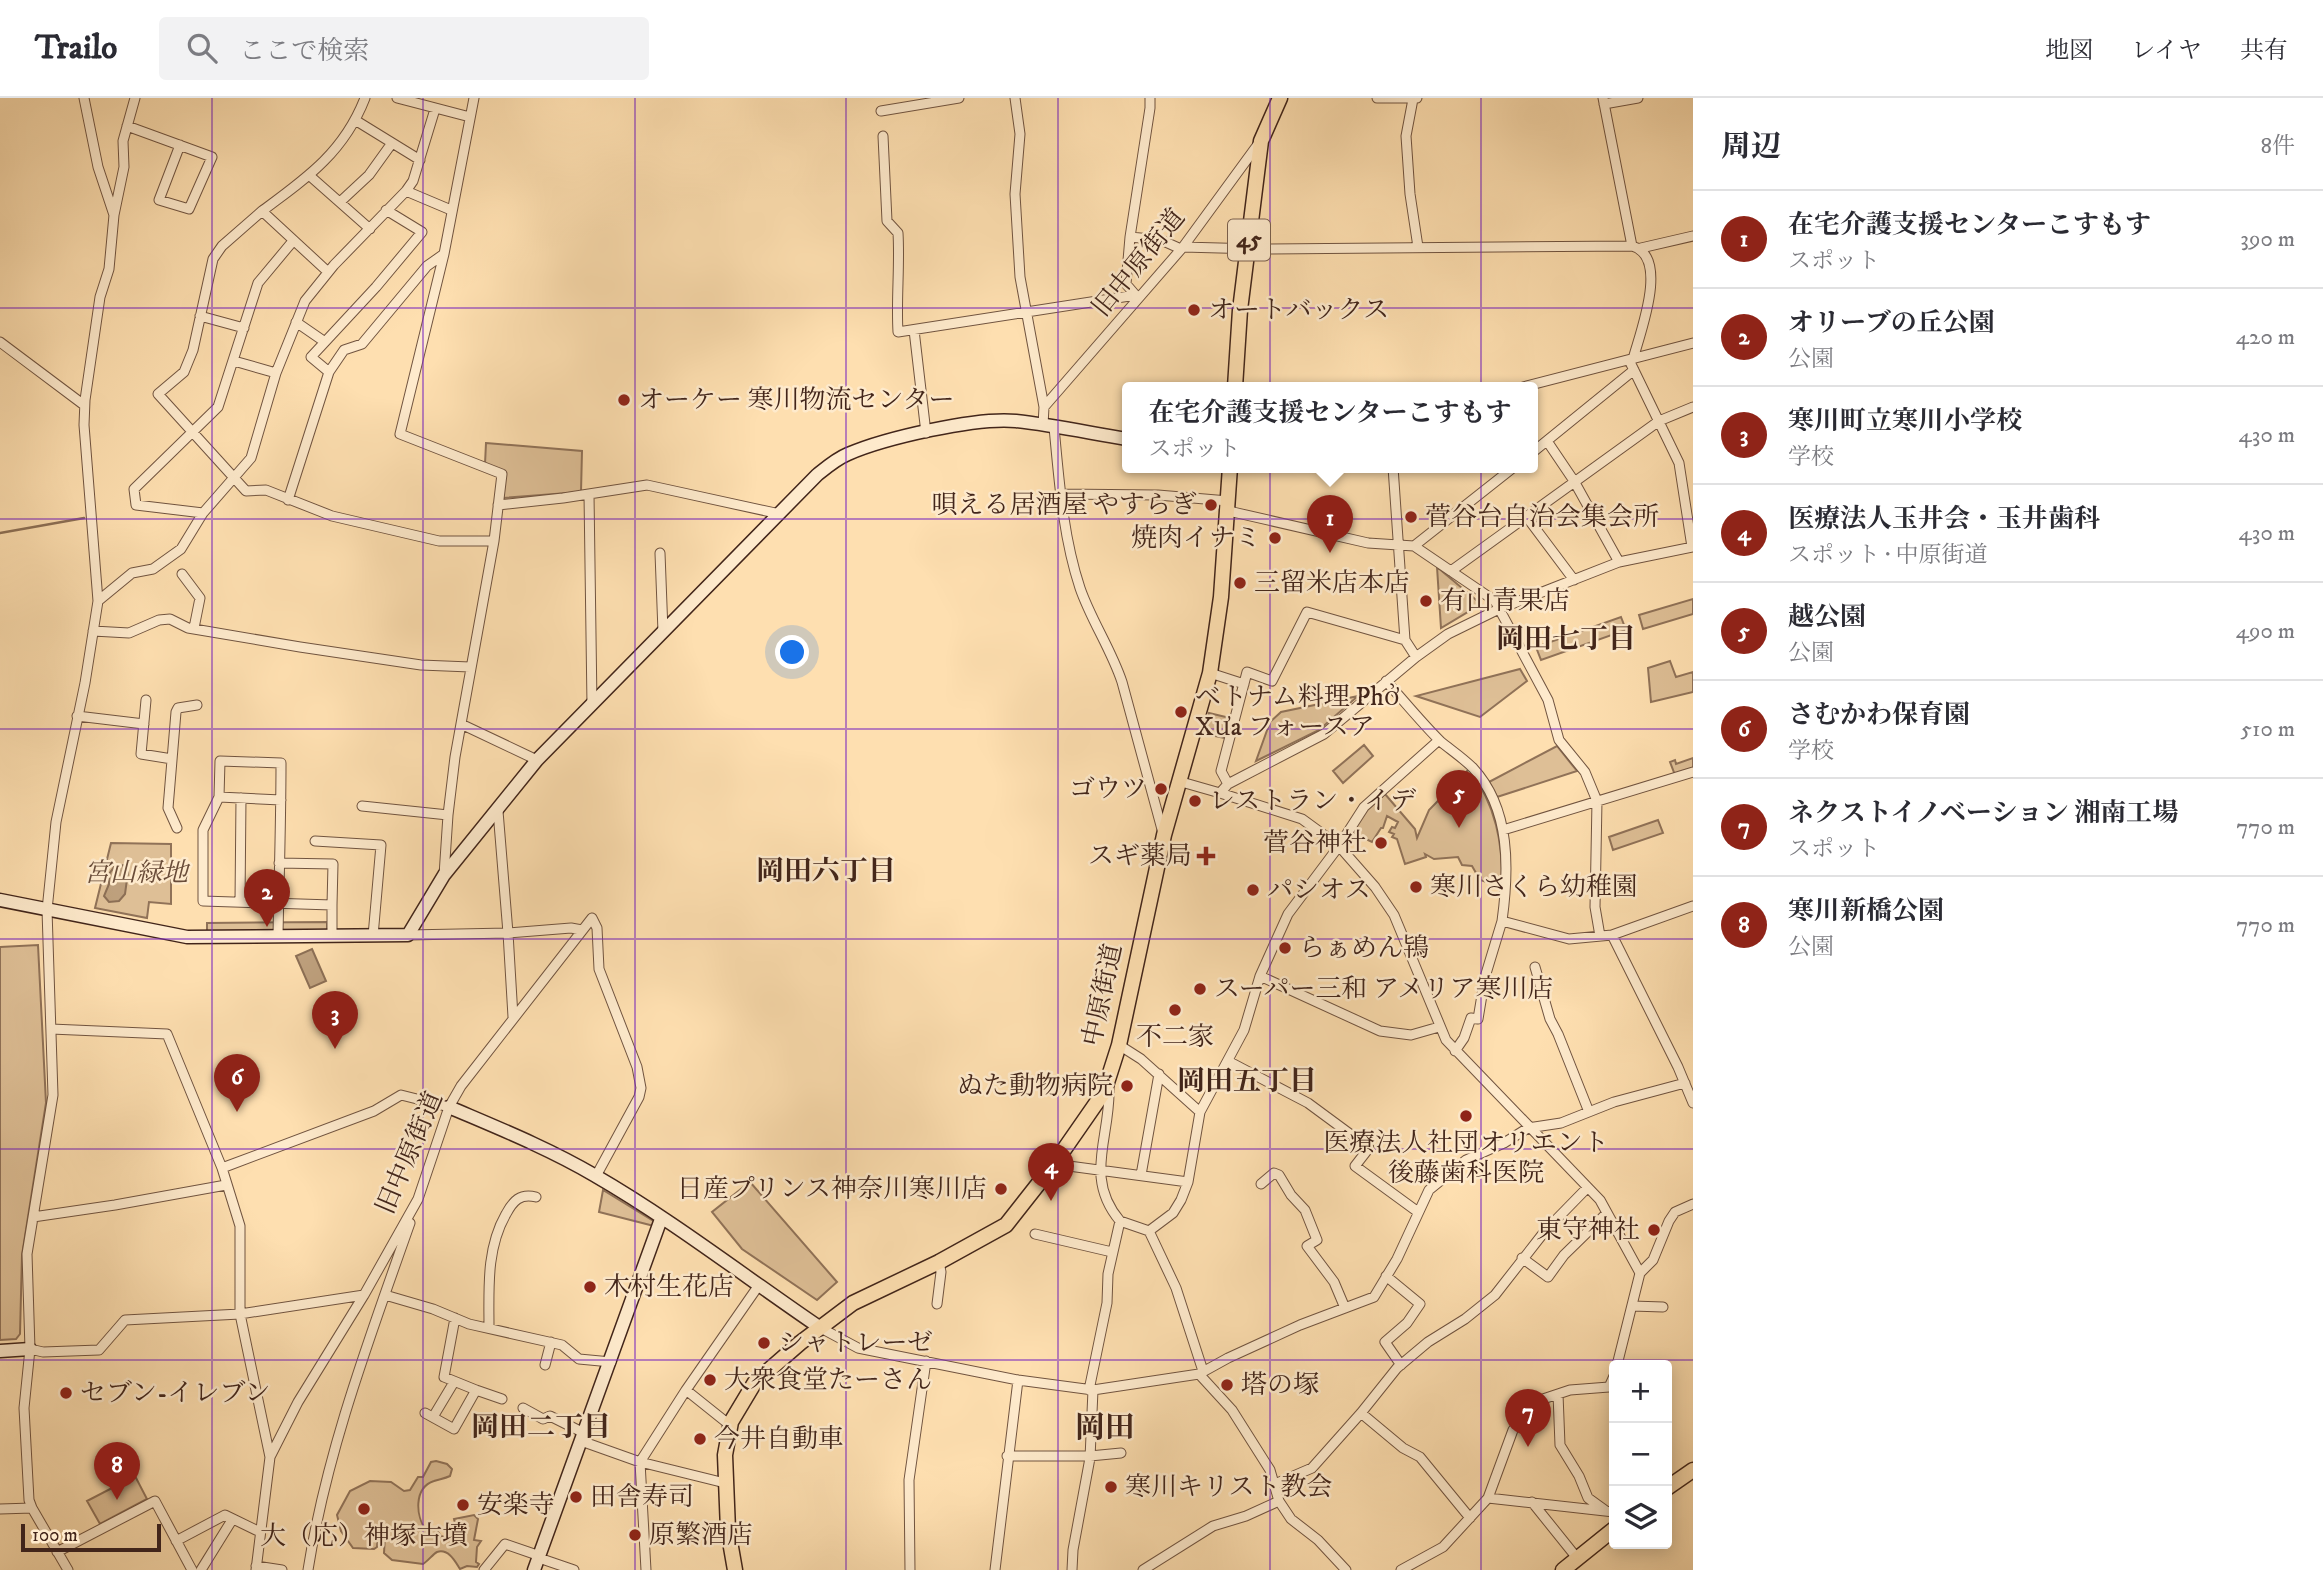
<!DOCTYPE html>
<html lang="ja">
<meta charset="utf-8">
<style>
body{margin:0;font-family:"IM FELL DW Pica","Noto Serif JP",serif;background:#f2f2f3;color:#2b2b33}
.controls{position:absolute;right:21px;bottom:21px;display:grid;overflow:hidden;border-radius:7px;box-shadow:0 4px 18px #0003}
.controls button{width:63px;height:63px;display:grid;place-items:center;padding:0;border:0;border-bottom:2px solid #e1e1e2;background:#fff;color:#2b2b33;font:35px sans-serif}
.scale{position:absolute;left:21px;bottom:18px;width:140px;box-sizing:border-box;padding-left:7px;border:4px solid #42251a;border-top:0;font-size:19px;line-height:24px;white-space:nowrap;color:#42251a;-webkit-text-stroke:5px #feeacc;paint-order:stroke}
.you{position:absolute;left:793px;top:555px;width:24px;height:24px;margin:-18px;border:5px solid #fff;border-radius:50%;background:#1a73e8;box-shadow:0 0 0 10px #1a73e833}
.badge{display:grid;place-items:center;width:46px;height:46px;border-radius:50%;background:#8f2418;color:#fff;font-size:23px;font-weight:700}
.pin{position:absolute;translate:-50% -58px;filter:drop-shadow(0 2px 4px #0008)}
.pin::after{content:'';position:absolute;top:37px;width:24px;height:21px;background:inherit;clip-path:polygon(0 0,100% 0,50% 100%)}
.popup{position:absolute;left:1122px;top:284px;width:416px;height:91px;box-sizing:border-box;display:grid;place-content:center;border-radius:7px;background:#fff;filter:drop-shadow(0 2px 5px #0005);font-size:23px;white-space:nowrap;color:#7c7c81}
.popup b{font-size:26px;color:#2b2b33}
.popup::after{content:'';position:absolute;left:50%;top:100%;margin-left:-14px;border:14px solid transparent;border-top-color:#fff}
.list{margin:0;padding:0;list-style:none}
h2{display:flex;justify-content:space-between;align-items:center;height:91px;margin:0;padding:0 28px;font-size:30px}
h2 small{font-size:23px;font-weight:400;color:#7c7c81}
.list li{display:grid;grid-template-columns:46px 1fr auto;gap:21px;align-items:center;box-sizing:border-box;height:98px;padding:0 28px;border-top:2px solid #e1e1e2}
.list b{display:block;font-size:26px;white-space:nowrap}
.list p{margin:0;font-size:23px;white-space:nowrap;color:#7c7c81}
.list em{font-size:23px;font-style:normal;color:#7c7c81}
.icon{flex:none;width:38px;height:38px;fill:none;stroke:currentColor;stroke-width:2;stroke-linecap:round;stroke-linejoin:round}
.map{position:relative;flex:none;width:1693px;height:1472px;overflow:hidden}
header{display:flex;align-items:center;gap:42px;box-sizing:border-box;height:98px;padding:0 35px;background:#fff;border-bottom:2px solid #e1e1e2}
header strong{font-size:33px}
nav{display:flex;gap:38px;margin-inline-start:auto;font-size:24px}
.search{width:490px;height:63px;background:#f2f2f3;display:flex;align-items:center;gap:18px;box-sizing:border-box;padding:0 24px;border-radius:7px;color:#7c7c81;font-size:26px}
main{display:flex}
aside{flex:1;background:#fff}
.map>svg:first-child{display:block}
.green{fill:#debf96;stroke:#907258;stroke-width:2}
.water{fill:#bea07d;stroke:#8c6f55;stroke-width:2}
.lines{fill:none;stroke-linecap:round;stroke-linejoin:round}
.stream{stroke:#8c6f55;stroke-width:2.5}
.street-casing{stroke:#715440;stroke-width:11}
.secondary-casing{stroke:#42251a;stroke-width:15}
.primary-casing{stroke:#42251a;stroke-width:17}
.street{stroke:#feeacc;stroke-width:9}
.secondary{stroke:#feeacc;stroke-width:12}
.primary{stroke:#fedfb0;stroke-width:14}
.grid{fill:none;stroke:#7b2cbf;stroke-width:2;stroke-opacity:0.55}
.poi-dot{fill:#8f2418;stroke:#feeacc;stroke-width:2.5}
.labels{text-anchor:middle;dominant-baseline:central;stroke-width:5;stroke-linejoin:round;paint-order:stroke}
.shield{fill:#feeacc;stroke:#7a604f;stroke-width:2}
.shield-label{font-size:24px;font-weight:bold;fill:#42251a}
.street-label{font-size:26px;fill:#42251a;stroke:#feeacc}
.poi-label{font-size:26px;fill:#42251a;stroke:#feeacc;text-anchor:start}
.park-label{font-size:26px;font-style:italic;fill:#694c39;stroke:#feeacc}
.neighbourhood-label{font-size:28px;font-weight:bold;fill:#42251a;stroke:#feeacc}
.quarter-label{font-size:30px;font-weight:bold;fill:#42251a;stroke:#feeacc}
</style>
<header>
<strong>Trailo</strong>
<div class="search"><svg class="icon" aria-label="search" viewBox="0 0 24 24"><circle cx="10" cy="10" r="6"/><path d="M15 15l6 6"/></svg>ここで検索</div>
<nav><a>地図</a><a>レイヤ</a><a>共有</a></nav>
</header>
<main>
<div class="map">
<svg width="1693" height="1472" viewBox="0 0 1693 1472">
<rect width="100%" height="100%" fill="#fedfb0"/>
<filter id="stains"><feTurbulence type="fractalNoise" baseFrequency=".00286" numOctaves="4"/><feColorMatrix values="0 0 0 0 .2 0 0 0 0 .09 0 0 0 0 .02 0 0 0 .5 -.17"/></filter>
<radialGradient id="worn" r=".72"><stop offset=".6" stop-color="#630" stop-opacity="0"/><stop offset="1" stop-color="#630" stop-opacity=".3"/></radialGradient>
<!-- green -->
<path class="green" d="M486,345L582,353L581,394L503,400L504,373L485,366Z
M1437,469L1481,506L1441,530Z
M1693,501V516L1643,531L1639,517Z
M1621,519L1626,532L1541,562L1536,549Z
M1670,563L1676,579L1693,574V594L1651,604L1648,570Z
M1520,571L1527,583L1480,619L1416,598Z
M1358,598L1319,632L1256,663L1270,624L1281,614Z
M1209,615L1230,620L1225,640L1205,636Z
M1364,647L1373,658L1343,685L1333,673Z
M1557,648L1577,673L1497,699L1489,684Z
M1693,660V672L1675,677L1670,664L1675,662L1676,666Z
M1469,671C1496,707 1503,745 1502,789L1480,782L1472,768L1462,767L1458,759L1434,761L1425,756L1426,759L1405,766L1397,741L1392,739L1394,736L1389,734L1392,729L1395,730L1398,724L1387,718L1383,730H1381L1372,744L1351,734L1366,713L1385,696L1415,731L1417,740L1429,712Z
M1658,722L1663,735L1613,752L1609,739Z
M111,745L171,746V806L149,804L147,820L95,810Z
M327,824V832L207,833V825Z
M38,847L46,1005L22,1157L20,1236L16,1241L0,1242V849Z
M750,1084L837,1184L817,1202L742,1151L712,1114Z
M603,1092L655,1124L654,1128L599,1114Z
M436,1363L447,1366L452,1371L450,1378C444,1381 439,1381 434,1383C413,1390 416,1419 426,1432L436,1431L441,1438L451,1441L458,1438L454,1421L474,1417L478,1421L474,1442L481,1443L477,1449L476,1464L479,1466L477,1469L467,1468L460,1471C456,1465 449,1450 437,1454C433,1456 428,1463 423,1466L392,1462L384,1455L385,1437L381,1436L378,1437L377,1449L374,1451L353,1450L341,1433L337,1417L350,1393L370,1383L391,1384L404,1393L410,1392L418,1379H423L431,1364Z
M135,1378L147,1401L100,1426L87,1403Z"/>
<!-- water -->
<path class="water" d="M123,767L128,774L125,796L119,803L109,804L104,798L109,786V776L114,769Z
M312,851L326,883L310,890L296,858Z"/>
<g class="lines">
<!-- stream -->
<path class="stream" d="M0,435L84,420"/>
<defs>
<path id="street" d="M84,0L98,69L114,117
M397,0L470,19
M1015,0L1020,36L1015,96L1020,179L1044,309L1043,327
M1377,0H1417
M1603,0L1632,148
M1413,1L1406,38L1410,96L1418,149
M1604,6L1638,0
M881,13L959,0
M355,22L420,62
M127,28L212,59L189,111L159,102L180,47
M883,38L887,123L898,135C900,168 896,201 898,234L1136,197
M310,78L370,131
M406,93L451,112
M340,104L369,77L392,45
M262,113C307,80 344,54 365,0
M1130,139L1161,142L1181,151
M1183,149L1256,151L1632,148C1670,158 1640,235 1633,261
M1641,150L1693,138
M328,174L262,113L222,148L213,161L193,252L184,274L158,296L246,393L266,392L332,418L439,443H494
M1138,200L1126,186L1130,139L1150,10V0
M200,218L244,230
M296,224L325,244
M914,232L926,335
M0,244L84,307
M1629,262L1679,365L1692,449
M234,263L276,275
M329,274L311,259L376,189L422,134L386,112
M1523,289L1693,245
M1044,309L1183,149L1259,45
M1054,329C1059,382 1063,439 1080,490C1091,522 1111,551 1122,584L1163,735
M1547,343L1574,383L1619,464
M1533,354L1634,272
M1393,369L1405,542L1416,559
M589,396L592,607
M1061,396L1158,397L1228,403
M288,402L329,274L344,252L362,246L427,168L444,156
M498,407L563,400L647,387L780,416
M1233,414L1368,445L1414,448L1495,503L1548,602L1559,642L1585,674L1597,703L1595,809L1600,838
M203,415L136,407L134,391L218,309L258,185L293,143
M1526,418L1574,482
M1414,448L1514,369
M660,455L663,534
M1451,473L1659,323L1693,309
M182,476L200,500L194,530
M98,503L132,475L153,471L181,451L203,415L251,360L276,275L305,203L334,167L406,93L413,83L435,11
M93,533L129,535L159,522L170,521L188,530L300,549L421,567L470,569
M1210,575L1244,586
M1386,583C1404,603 1421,624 1440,643C1451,652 1463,660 1473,670C1511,711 1509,772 1502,823L1569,841L1612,837L1693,808
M146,602L141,656L172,661
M77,618L144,626
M461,626L537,662
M1178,683L1220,695L1228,686L1324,636L1416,559L1448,536L1499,511L1619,464L1693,449
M1228,686L1221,673L1247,574L1272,583L1307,514L1405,542
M1220,695L1302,721L1339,748L1375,789L1394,817L1446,942L1600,1102L1640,1175
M219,699L281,702
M362,708L448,717
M498,713L508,835L571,830L582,832
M177,730L168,710L176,614L178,610L197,607
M1503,732L1693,674
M315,743L381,747L373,838
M279,765L333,766L332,807
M444,777L448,717L455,659L494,443L502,376L400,336L444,156L474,0
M240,804L241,700
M408,837L508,835L513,919
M1612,837L1678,969L1693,1005
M278,838C279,781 281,723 281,665L220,663L219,699L203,732V803L332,807V838
M1535,869L1550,921L1558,936L1589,1014
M1260,878L1380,933L1411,937L1439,929
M51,931L167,936L222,1070L240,1128V1216L270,1359L256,1472
M1119,947L1141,961L1200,1014
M1455,953L1464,940L1471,920L1478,921L1485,879L1502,823
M1228,963L1308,1005L1369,1050L1355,1068L1418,1114
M1054,1066L1188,1084
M222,1070L374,1013L401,997L449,1009
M1141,1077L1159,976
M1261,1086L1274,1075L1279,1077L1291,1097L1305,1112L1317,1142L1307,1148L1334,1184L1345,1210
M33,1119L115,1107L226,1087
M1120,1123L1149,1133L1176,1190L1203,1273
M1149,1133L1173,1115L1181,1102L1188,1084L1200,1014L1244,932L1260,878L1288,816L1339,748L1364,709L1439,642
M1035,1136L1112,1154
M1522,1160L1548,1179L1564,1157L1607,1115
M1386,1178L1420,1206L1407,1225L1385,1244L1401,1267
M385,1197L433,1211L469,1226L562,1247L579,1261L611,1264
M937,1206L941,1174L939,1164
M1632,1208L1663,1209
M819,1229L858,1250L1018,1282L1093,1292L1199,1276L1228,1260L1300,1227L1374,1199L1397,1161L1429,1092L1466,1062L1504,1045L1528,1030L1561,1025L1614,1004L1685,985
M489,1230C489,1191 486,1151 506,1116C513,1103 520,1095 536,1099
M30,1251L43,1254L99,1252L125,1222L240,1216L364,1197
M545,1267L551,1244
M1617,1267L1640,1175L1653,1162L1669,1123L1675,1114L1693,1106
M1199,1276L1232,1312L1270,1372L1279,1403L1291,1421L1318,1442L1346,1472
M476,1292L502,1301
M686,1292L731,1328
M1089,1292L1107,1205L1108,1176L1120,1123C1083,1079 1111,1039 1109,989
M1558,1296L1560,1347L1579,1378L1588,1400L1606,1413
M523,1310L543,1321L550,1318L584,1335
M425,1315L454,1331L476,1292L444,1279L455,1220
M1361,1315L1403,1350L1420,1359L1470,1420
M433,1319L454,1284
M581,1343L640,1364L725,1385
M1007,1358H1090L1121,1355
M270,1359L298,1304L364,1197L418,1101L449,1009L461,988L592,820L597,830L599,871L637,969L641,990L639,999L596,1078
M1275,1386L1312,1370L1361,1315L1397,1270L1428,1244L1465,1221L1495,1197L1545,1133L1587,1090
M1488,1400L1614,1414
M1532,1404L1577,1460
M0,1411L32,1410
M176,1443L225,1417L260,1434
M57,1454L155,1403L192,1472
M539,1460L574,1472
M256,1468L282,1472
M68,1472L32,1410L29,1402L24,1310L30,1251L27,1156L53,997L47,812L56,724L85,585L98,503L84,327L85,302L100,199L109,171L114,117L124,69L123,43L135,0
M201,1472L232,1422
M308,1472C327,1352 370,1239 410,1125
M484,1472L505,1446L540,1458
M646,1472L640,1364L686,1292L759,1187
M910,1472L909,1382L926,1263
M995,1472L1018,1282
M1072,1472L1073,1452L1090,1360L1093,1292
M1143,1472L1213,1428L1246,1418L1279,1403
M1401,1472L1443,1449L1488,1400L1513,1332L1543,1301L1570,1292L1609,1289L1614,1278"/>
<path id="secondary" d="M0,802L187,839L408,837L444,777L537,662L817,377C827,369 836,361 848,356C885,340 976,319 1016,323C1053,327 1090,335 1127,341
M449,1009C498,1030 548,1050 594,1077C672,1122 744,1178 819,1229
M0,1253L30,1251
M534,1472L661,1121"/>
<path id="primary" d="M1235,289L1240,212L1261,43L1280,0
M1667,1390L1693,1372
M735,1472L728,1432L725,1357L731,1324L755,1284L800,1245L853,1205L939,1164L1006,1127L1054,1066L1104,994L1119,947L1164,737L1210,575L1221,499L1230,369
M1563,1472L1614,1431"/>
</defs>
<!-- street casing -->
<use href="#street" class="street-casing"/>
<!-- secondary casing -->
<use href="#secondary" class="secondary-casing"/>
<!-- primary casing -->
<use href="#primary" class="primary-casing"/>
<!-- street -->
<use href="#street" class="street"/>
<!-- secondary -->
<use href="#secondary" class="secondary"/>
<!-- primary -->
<use href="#primary" class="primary"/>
</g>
<!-- grid -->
<path class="grid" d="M212,0V1472M423,0V1472M635,0V1472M846,0V1472M1058,0V1472M1270,0V1472M1481,0V1472M0,210H1693M0,421H1693M0,631H1693M0,841H1693M0,1051H1693M0,1262H1693"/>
<!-- markers -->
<g class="poi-dot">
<circle cx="1194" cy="212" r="7"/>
<circle cx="624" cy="302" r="7"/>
<circle cx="1211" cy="407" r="7"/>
<circle cx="1411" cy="419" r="7"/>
<circle cx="1275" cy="440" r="7"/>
<circle cx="1240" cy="485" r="7"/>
<circle cx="1426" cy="503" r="7"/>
<circle cx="1181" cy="614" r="7"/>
<circle cx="1161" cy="691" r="7"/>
<circle cx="1195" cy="703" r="7"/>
<circle cx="1381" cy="745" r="7"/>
<path d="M1202.5 747.5h7v7h7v7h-7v7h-7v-7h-7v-7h7z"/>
<circle cx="1416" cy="789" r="7"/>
<circle cx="1253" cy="792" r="7"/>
<circle cx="1285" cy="850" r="7"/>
<circle cx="1200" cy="891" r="7"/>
<circle cx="1175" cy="912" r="7"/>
<circle cx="1127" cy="988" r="7"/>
<circle cx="1466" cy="1018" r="7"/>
<circle cx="1001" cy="1091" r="7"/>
<circle cx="1654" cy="1132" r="7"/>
<circle cx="590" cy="1189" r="7"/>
<circle cx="764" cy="1245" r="7"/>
<circle cx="710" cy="1282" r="7"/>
<circle cx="1227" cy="1287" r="7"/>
<circle cx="66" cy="1295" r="7"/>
<circle cx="700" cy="1341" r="7"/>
<circle cx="1111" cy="1389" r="7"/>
<circle cx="576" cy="1399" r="7"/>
<circle cx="463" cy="1407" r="7"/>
<circle cx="364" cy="1411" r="7"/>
<circle cx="635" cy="1437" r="7"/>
</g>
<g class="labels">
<!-- shield labels -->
<rect class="shield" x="1228" y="121.5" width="42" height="41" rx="5"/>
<g class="shield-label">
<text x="1249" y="142">45</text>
</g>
<!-- street labels -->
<g class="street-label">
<text transform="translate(1139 165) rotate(-51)">旧中原街道</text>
<text transform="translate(1103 897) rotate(-78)">中原街道</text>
<text transform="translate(410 1055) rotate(-67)">旧中原街道</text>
</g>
<!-- poi labels -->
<g class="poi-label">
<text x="1208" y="212">オートバックス</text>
<text x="638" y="302">オーケー 寒川物流センター</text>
<text x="1197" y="407" text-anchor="end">唄える居酒屋 やすらぎ</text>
<text x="1425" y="419">菅谷台自治会集会所</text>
<text x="1261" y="440" text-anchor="end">焼肉イナミ</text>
<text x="1254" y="485">三留米店本店</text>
<text x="1440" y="503">有山青果店</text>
<text x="1195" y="599">ベトナム料理 Phở<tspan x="1195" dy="30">Xưa フォースア</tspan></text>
<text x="1147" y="691" text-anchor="end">ゴウツ</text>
<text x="1209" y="703">レストラン・イデ</text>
<text x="1367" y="745" text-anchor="end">菅谷神社</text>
<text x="1192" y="758" text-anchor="end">スギ薬局</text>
<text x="1430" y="789">寒川さくら幼稚園</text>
<text x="1267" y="792">パシオス</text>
<text x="1299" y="850">らぁめん鴇</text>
<text x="1214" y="891">スーパー三和 アメリア寒川店</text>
<text x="1175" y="939" text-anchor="middle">不二家</text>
<text x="1113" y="988" text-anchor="end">ぬた動物病院</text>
<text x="1466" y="1045" text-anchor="middle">医療法人社団オリエント<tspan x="1466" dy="30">後藤歯科医院</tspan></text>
<text x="987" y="1091" text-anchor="end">日産プリンス神奈川寒川店</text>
<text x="1640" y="1132" text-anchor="end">東守神社</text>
<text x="604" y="1189">木村生花店</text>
<text x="778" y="1245">シャトレーゼ</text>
<text x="724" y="1282">大衆食堂たーさん</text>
<text x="1241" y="1287">塔の塚</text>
<text x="80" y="1295">セブン-イレブン</text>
<text x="714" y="1341">今井自動車</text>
<text x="1125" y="1389">寒川キリスト教会</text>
<text x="590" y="1399">田舎寿司</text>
<text x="477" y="1407">安楽寺</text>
<text x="649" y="1437">原繁酒店</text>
<text x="364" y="1438" text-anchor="middle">大（応）神塚古墳</text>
</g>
<!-- park labels -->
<g class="park-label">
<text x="136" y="775">宮山緑地</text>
</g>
<!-- neighbourhood labels -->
<g class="neighbourhood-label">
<text x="1566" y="541">岡田七丁目</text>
<text x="826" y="773">岡田六丁目</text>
<text x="1247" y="983">岡田五丁目</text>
<text x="541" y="1329">岡田二丁目</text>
</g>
<!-- quarter labels -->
<g class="quarter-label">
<text x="1105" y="1330">岡田</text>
</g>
</g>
<rect width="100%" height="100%" filter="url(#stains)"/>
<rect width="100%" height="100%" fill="url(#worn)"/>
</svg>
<div class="controls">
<button>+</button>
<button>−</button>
<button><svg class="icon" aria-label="layers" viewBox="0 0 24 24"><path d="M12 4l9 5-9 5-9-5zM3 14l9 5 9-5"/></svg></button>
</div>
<div class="scale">100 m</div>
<div class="you"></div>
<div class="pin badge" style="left:1330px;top:455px">1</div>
<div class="popup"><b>在宅介護支援センターこすもす</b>スポット</div>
<div class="pin badge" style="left:267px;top:829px">2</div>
<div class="pin badge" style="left:335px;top:951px">3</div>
<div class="pin badge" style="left:1051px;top:1103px">4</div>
<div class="pin badge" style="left:1459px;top:730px">5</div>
<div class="pin badge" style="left:237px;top:1014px">6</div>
<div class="pin badge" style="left:1528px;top:1349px">7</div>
<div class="pin badge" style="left:117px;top:1402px">8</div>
</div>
<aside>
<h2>周辺<small>8件</small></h2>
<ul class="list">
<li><span class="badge">1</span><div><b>在宅介護支援センターこすもす</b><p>スポット</p></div><em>390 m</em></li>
<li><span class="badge">2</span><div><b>オリーブの丘公園</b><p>公園</p></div><em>420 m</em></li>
<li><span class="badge">3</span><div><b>寒川町立寒川小学校</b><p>学校</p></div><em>430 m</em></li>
<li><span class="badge">4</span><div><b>医療法人玉井会・玉井歯科</b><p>スポット · 中原街道</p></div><em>430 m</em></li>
<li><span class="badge">5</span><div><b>越公園</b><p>公園</p></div><em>490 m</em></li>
<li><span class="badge">6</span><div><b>さむかわ保育園</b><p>学校</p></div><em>510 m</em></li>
<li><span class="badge">7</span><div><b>ネクストイノベーション 湘南工場</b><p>スポット</p></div><em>770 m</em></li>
<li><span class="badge">8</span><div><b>寒川新橋公園</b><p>公園</p></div><em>770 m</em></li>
</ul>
</aside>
</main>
